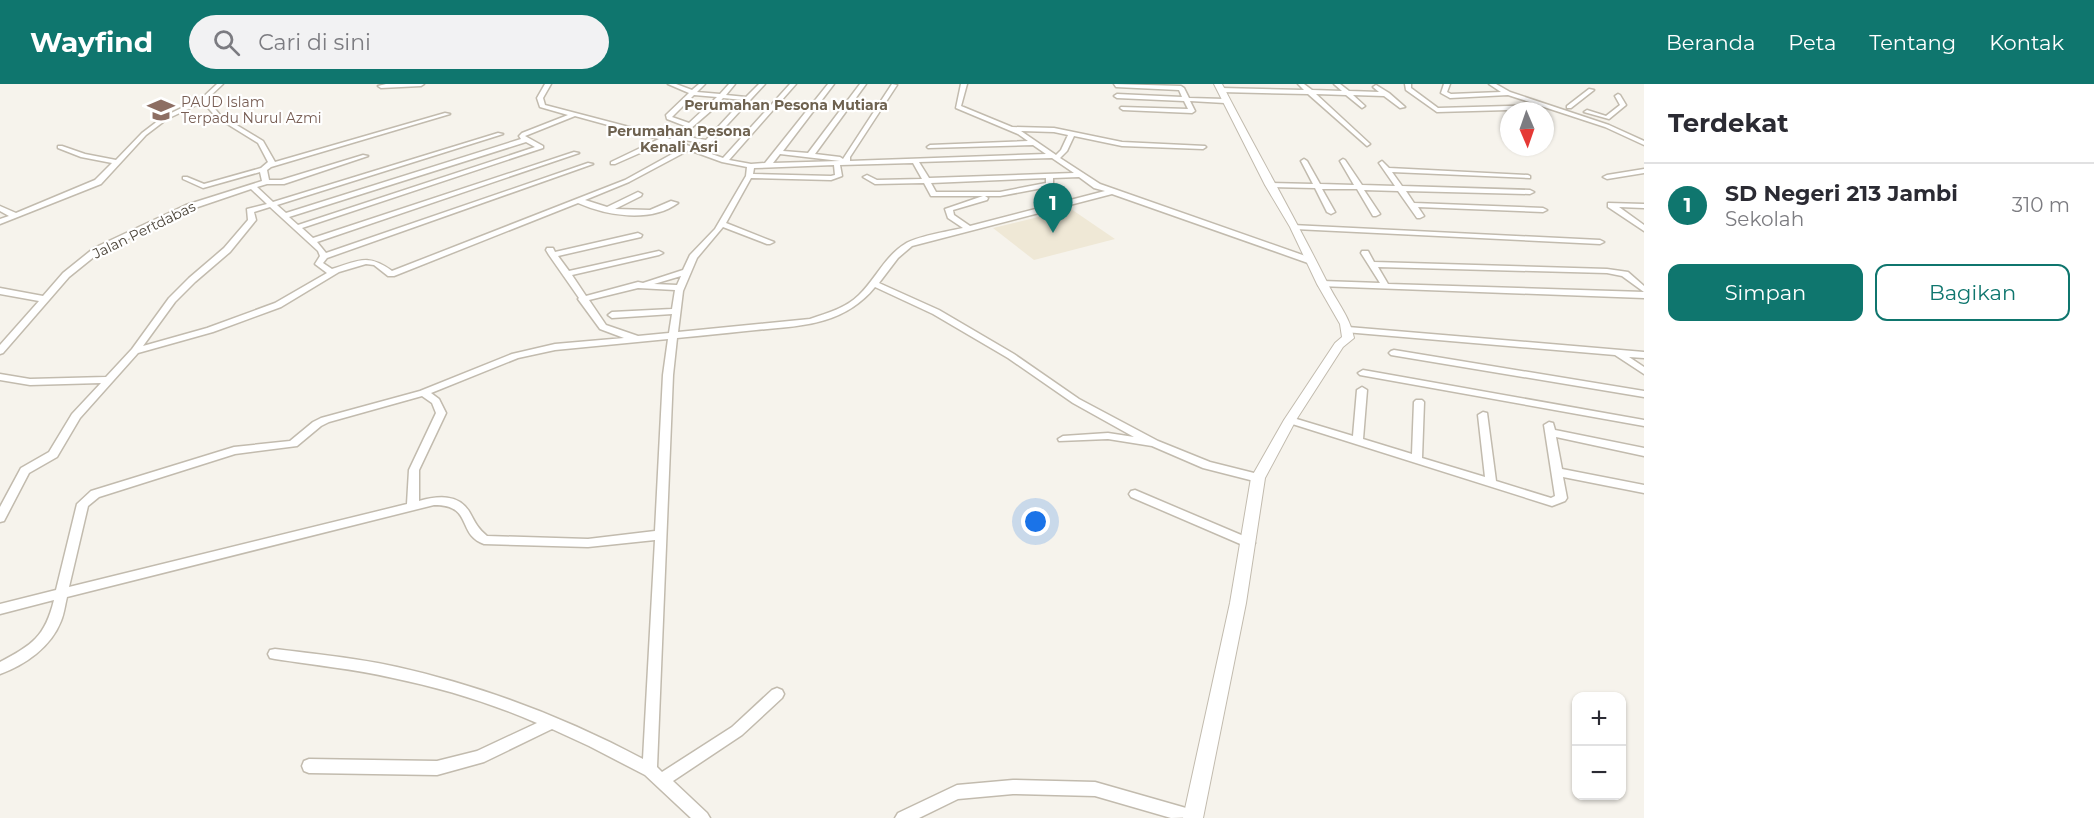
<!DOCTYPE html>
<html lang="id">
<meta charset="utf-8">
<style>
body{margin:0;font-family:Montserrat,sans-serif;background:#f2f2f3;color:#2b2b33}
.controls{position:absolute;right:18px;bottom:18px;display:grid;overflow:hidden;border-radius:12px;box-shadow:0 2px 4px #0004}
.controls button{width:54px;height:54px;display:grid;place-items:center;padding:0;border:0;border-bottom:2px solid #e1e1e2;background:#fff;color:#2b2b33;font:30px sans-serif}
.compass{position:absolute;left:1500px;top:18px;width:54px;height:54px;border-radius:50%;background:#fff;box-shadow:0 2px 4px #0004;rotate:178deg}
.you{position:absolute;left:1036px;top:438px;width:21px;height:21px;margin:-15px;border:4px solid #fff;border-radius:50%;background:#1a73e8;box-shadow:0 0 0 9px #1a73e833}
.badge{display:grid;place-items:center;width:39px;height:39px;border-radius:50%;background:#0f766e;color:#fff;font-size:20px;font-weight:700}
.pin{position:absolute;translate:-50% -50px;filter:drop-shadow(0 2px 3px #0008)}
.pin::after{content:'';position:absolute;top:32px;width:21px;height:18px;background:inherit;clip-path:polygon(0 0,100% 0,50% 100%)}
.list{margin:0;padding:0;list-style:none}
h2{display:flex;justify-content:space-between;align-items:center;height:78px;margin:0;padding:0 24px;font-size:26px}
h2 small{font-size:20px;font-weight:400;color:#7c7c81}
.list li{display:grid;grid-template-columns:39px 1fr auto;gap:18px;align-items:center;box-sizing:border-box;height:84px;padding:0 24px;border-top:2px solid #e1e1e2}
.list b{display:block;font-size:22px;white-space:nowrap}
.list p{margin:0;font-size:20px;white-space:nowrap;color:#7c7c81}
.list em{font-size:20px;font-style:normal;color:#7c7c81}
.actions{display:flex;gap:12px;padding:18px 24px}
.actions a{flex:1;padding:14px 0;border:2px solid #0f766e;border-radius:12px;text-align:center;font-size:21px;color:#0f766e}
.actions .main{background:#0f766e;color:#fff}
.icon{flex:none;width:33px;height:33px;fill:none;stroke:currentColor;stroke-width:2;stroke-linecap:round;stroke-linejoin:round}
.map{position:relative;flex:none;width:1644px;height:734px;overflow:hidden}
header{display:flex;align-items:center;gap:36px;box-sizing:border-box;height:84px;padding:0 30px;background:#0f766e;color:#fff}
header strong{font-size:28px}
nav{display:flex;gap:33px;margin-inline-start:auto;font-size:21px}
.search{width:420px;height:54px;background:#f2f2f3;display:flex;align-items:center;gap:15px;box-sizing:border-box;padding:0 21px;border-radius:33px;color:#7c7c81;font-size:22px}
main{display:flex}
aside{flex:1;background:#fff}
.map>svg:first-child{display:block}
.education{fill:#efe8d6}
.lines{fill:none;stroke-linecap:round;stroke-linejoin:round}
.minor-casing{stroke:#c2bbae;stroke-width:3}
.tertiary-casing{stroke:#c2bbae;stroke-width:2}
.minor{fill:#fff;fill-rule:evenodd}
.tertiary{fill:#fff;fill-rule:evenodd}
.labels{text-anchor:middle;dominant-baseline:central;stroke-width:4.5;stroke-linejoin:round;paint-order:stroke}
.far-education-label{font-size:14px;fill:#785e54;stroke:#fff;text-anchor:start}
.far-neighbourhood-label{font-size:14px;font-weight:bold;fill:#6e6250;stroke:#fff}
.far-street-label{font-size:14px;fill:#4b4439;stroke:#fff}
</style>
<header>
<strong>Wayfind</strong>
<div class="search"><svg class="icon" aria-label="search" viewBox="0 0 24 24"><circle cx="10" cy="10" r="6"/><path d="M15 15l6 6"/></svg>Cari di sini</div>
<nav><a>Beranda</a><a>Peta</a><a>Tentang</a><a>Kontak</a></nav>
</header>
<main>
<div class="map">
<svg width="1644" height="734" viewBox="0 0 1644 734">
<rect width="100%" height="100%" fill="#f6f3ec"/>
<!-- education -->
<path class="education" d="M1071,125L1115,155L1034,176L993,144Z"/>
<g class="lines">
<defs>
<path id="minor" d="M217,0H223L207,15L220,31L263,57L275,78L445,29L450,30L271,83L267,86L269,96H281L363,71L368,72L284,100H267L257,103L273,118L498,49L503,50L277,121L286,129L521,55L519,52L522,49L568,31L540,23L537,14L545,0H551L543,14L545,21L652,49L670,55L685,42L667,35L666,31L689,9L668,0H676L692,6L699,0H705L697,8L720,10L729,0H735L726,11L746,13L759,0H765L703,67L723,74L790,0H796L729,76L751,80L765,79L828,0H834L783,67L808,69L860,0H866L815,70L840,73L843,75L892,0L897,1L850,73V77L1046,70L1033,61L928,64L927,63L930,61L1028,57L1018,50L956,24L961,0H967L961,22L1012,43L1054,44L1122,58L1205,62L1206,63L1203,65L1122,62L1074,52L1067,67L1060,74L1100,100L1314,175V179H1308L1112,110L912,162L898,174L879,199L939,226L1014,270L1079,315L1158,357L1210,378L1262,391L1263,394L1258,398L1203,384L1152,362L1108,355L1059,357L1058,355L1063,352L1108,349L1134,353L1073,319L1008,274L933,230L875,203C844,241 801,242 756,246C730,249 704,251 677,254L673,291L657,683L662,688L732,643L772,606L777,604L782,606L784,610L782,614L742,651L673,697L707,729L710,734H691L645,691L589,662L552,645L484,678L437,691L309,689L304,687L302,682L304,677L309,675L437,677L477,667L537,639C491,619 442,604 393,594C354,585 314,581 275,575L270,574L268,570L270,566L275,565C315,570 357,574 397,583C482,602 566,634 643,675L655,456L588,463L484,460C456,450 474,421 434,421L67,513C65,521 64,530 61,537C51,563 25,581 0,590V578C32,561 45,553 54,516L0,530V520L56,506L77,420L91,407L234,363L290,357L313,338L321,334L420,307L512,270L555,260L624,254L600,245L578,215L579,214L549,171L546,166L547,164H553L555,168L638,149L642,151L641,153L558,172L569,187L659,167L663,169L659,171L572,191L586,212L638,198L643,199L683,186L690,171L715,145L746,92L747,83L722,78L689,66L629,98L585,116L607,123L638,108L642,110L641,112L615,125L650,126L671,117L678,119C651,139 607,132 578,119L394,192H388L374,181L366,180L339,188L281,223L213,248L138,269L80,334L57,373L29,389L4,437L0,438V423L21,384L49,368L72,330L101,299L30,301L0,296V290L30,295L106,293L132,265L169,214L189,194L224,164L248,136L247,125L267,120L251,105L192,125L100,168L69,193L3,269L0,270V261L39,217L0,210V204L43,212L63,189L94,164L186,121L262,97L260,88L203,104L183,95V93H187L204,100L261,84L268,78L258,59L216,33L203,18L167,35L146,51L101,100L0,140V135L9,132L0,127V122L16,129L95,96L112,79L81,73L58,64V62H62L85,70L116,76L142,49L163,33L202,14ZM694,11L717,13L689,39L672,33ZM723,14L743,16L706,56L682,52L712,26ZM575,32L659,55L611,78V80H615L665,58L683,64L625,96L392,187C367,169 359,177 332,185L323,179L327,174L593,80L588,79L326,169L317,158L579,69L574,68L313,154L302,144L543,64V62L525,52ZM1021,47L1054,48L1068,51L1061,66L1056,71ZM678,55L703,59L697,65L676,57ZM526,58L535,63L298,141L289,133ZM780,70L840,77L773,79ZM1052,74L1074,89L929,94L919,78ZM913,79L922,95L877,96L867,91L863,93L875,100L924,99L931,112H983L945,125L948,134L963,144C949,147 914,153 905,160C885,172 875,196 859,211C846,224 827,229 810,235L678,248L683,207L697,174L723,143L767,160H770L774,158L726,139L751,94L831,96L842,92L840,81ZM834,81L835,91L831,92L753,90L754,84ZM1079,93L1094,104L1105,107L970,142L954,131L953,126L987,116L988,114L985,112H1000L1053,102V94ZM1046,94V99L1000,108H936L931,99ZM270,123L318,167L320,172L315,180L327,189L275,219L207,244L143,262L175,218L195,198L230,168L256,136L254,128ZM681,192L677,201L654,200ZM638,204L675,206L672,225L612,228L608,231L612,234L672,230L669,249L638,252L606,241L589,216ZM668,255L663,291L655,447L588,455L487,452C478,445 475,438 470,429C459,409 437,412 419,417V386L446,329L439,315L431,309L518,274L555,266ZM422,312L432,319L436,329L409,386L407,420L69,503L88,422L99,413L235,370L297,362L321,342L329,338Z
M386,0H424L421,2L381,4L378,2Z
M1114,0L1181,2L1184,4L1189,14L1225,15L1228,17L1225,19L1190,17L1195,27L1192,29L1123,26L1120,24L1121,23L1188,25L1184,17L1117,14L1114,12L1117,10L1182,13L1179,6L1116,3Z
M1298,0H1304L1312,6L1342,7L1334,0H1340L1349,7L1379,8L1373,3L1376,1L1389,9L1405,23L1400,24L1384,12L1353,11L1365,22L1362,24L1346,11L1316,10L1369,59L1370,60L1367,62L1308,10L1221,8L1218,6L1221,4L1304,6Z
M1405,0H1411V4L1438,24L1539,21L1508,11L1450,14L1441,9L1444,0H1450L1447,8L1451,10L1501,8L1489,0H1496L1510,8L1609,41L1644,57V61L1605,43L1541,22L1539,25L1437,28L1406,6Z
M1589,5L1594,6L1571,24H1567V22Z
M1618,10L1620,11L1626,21L1609,35L1584,28L1587,26L1606,32L1620,21L1615,12Z
M1304,75L1307,77L1320,100L1354,101L1340,77L1343,75L1345,76L1362,101L1395,102L1379,79L1382,77L1389,84L1528,91L1530,92V94L1392,88L1402,102L1530,106L1534,108L1530,110L1406,107L1414,119L1543,124L1547,126L1543,128L1418,123L1424,132L1420,134H1417L1398,107L1364,106L1380,130L1376,132H1373L1357,105H1322L1335,128L1331,130L1327,128L1315,104L1270,103L1266,101L1270,99L1313,100L1301,77Z
M1644,85V89L1607,95L1603,93L1607,91Z
M1608,119L1644,120V124L1619,123L1644,141V147L1608,123Z
M1292,141L1600,156L1604,158L1600,160L1295,145H1292Z
M1362,167H1368L1374,178L1607,185L1628,188L1644,202V214L1319,202L1318,200L1322,197L1380,199L1361,169ZM1378,183L1607,189L1622,192L1644,208L1388,200Z
M1348,243L1644,268V274L1629,273L1644,283V290L1615,271L1345,248V244Z
M1394,266L1644,307V313L1391,271L1389,269L1391,267Z
M1363,286L1644,336V342L1360,291L1358,289Z
M1362,303L1367,306L1363,355L1412,370L1414,318L1416,316H1422L1424,318L1422,374L1485,393L1478,331L1483,328L1487,329L1496,397L1551,414L1555,412L1544,341L1549,338L1553,339L1555,346L1644,364V372L1556,353L1562,385L1644,401V409L1563,393L1567,414L1565,417L1552,422L1286,338L1285,336L1290,333L1353,352L1357,306Z
M1135,406L1253,456L1255,459L1253,462H1245L1131,413L1129,410L1131,407Z
M1013,696L1095,698L1193,726L1198,728L1201,733L1171,734L1095,712L1013,710L958,715L919,734H895L898,729L957,701Z"/>
<path id="tertiary" d="M1214,0H1222C1256,66 1293,130 1326,196C1335,216 1350,232 1354,254L1343,263L1296,336L1265,394L1246,519L1203,734H1183L1230,519L1251,394L1284,336L1335,259L1342,253L1340,240L1317,200L1290,143L1265,101Z"/>
</defs>
<!-- minor casing -->
<use href="#minor" class="minor-casing"/>
<!-- tertiary casing -->
<use href="#tertiary" class="tertiary-casing"/>
<!-- minor -->
<use href="#minor" class="minor"/>
<!-- tertiary -->
<use href="#tertiary" class="tertiary"/>
</g>
<!-- icons -->
<defs>
<symbol id="school-bare" viewBox="-9 -9 18 18"><path d="M0-5L7-2L0 1L-7-2ZM-4 1L0 2.5L4 1V4Q0 6-4 4Z" fill="#8d6e63" stroke="#fff" stroke-width="2.5" paint-order="stroke"/></symbol>
</defs>
<g fill-rule="evenodd">
<use href="#school-bare" x="142" y="7" width="38" height="38"/>
</g>
<g class="labels">
<!-- far-education labels -->
<g class="far-education-label">
<text x="181" y="18">PAUD Islam<tspan x="181" dy="16">Terpadu Nurul Azmi</tspan></text>
</g>
<!-- far-neighbourhood labels -->
<g class="far-neighbourhood-label">
<text x="786" y="21">Perumahan Pesona Mutiara</text>
<text x="679" y="47">Perumahan Pesona<tspan x="679" dy="16">Kenali Asri</tspan></text>
</g>
<!-- far-street labels -->
<g class="far-street-label">
<text transform="translate(144 146) rotate(-26)">Jalan Pertdabas</text>
</g>
</g>
</svg>
<div class="controls">
<button>+</button>
<button>−</button>
</div>
<svg class="compass" viewBox="-18 -18 36 36"><path d="M0-13l5 13h-10z" fill="#e53935"/><path d="M0 13l5-13h-10z" fill="#7c7c81"/></svg>
<div class="you"></div>
<div class="pin badge" style="left:1053px;top:149px">1</div>
</div>
<aside>
<h2>Terdekat<small></small></h2>
<ul class="list">
<li><span class="badge">1</span><div><b>SD Negeri 213 Jambi</b><p>Sekolah</p></div><em>310 m</em></li>
</ul>
<div class="actions"><a class="main">Simpan</a><a>Bagikan</a></div>
</aside>
</main>
